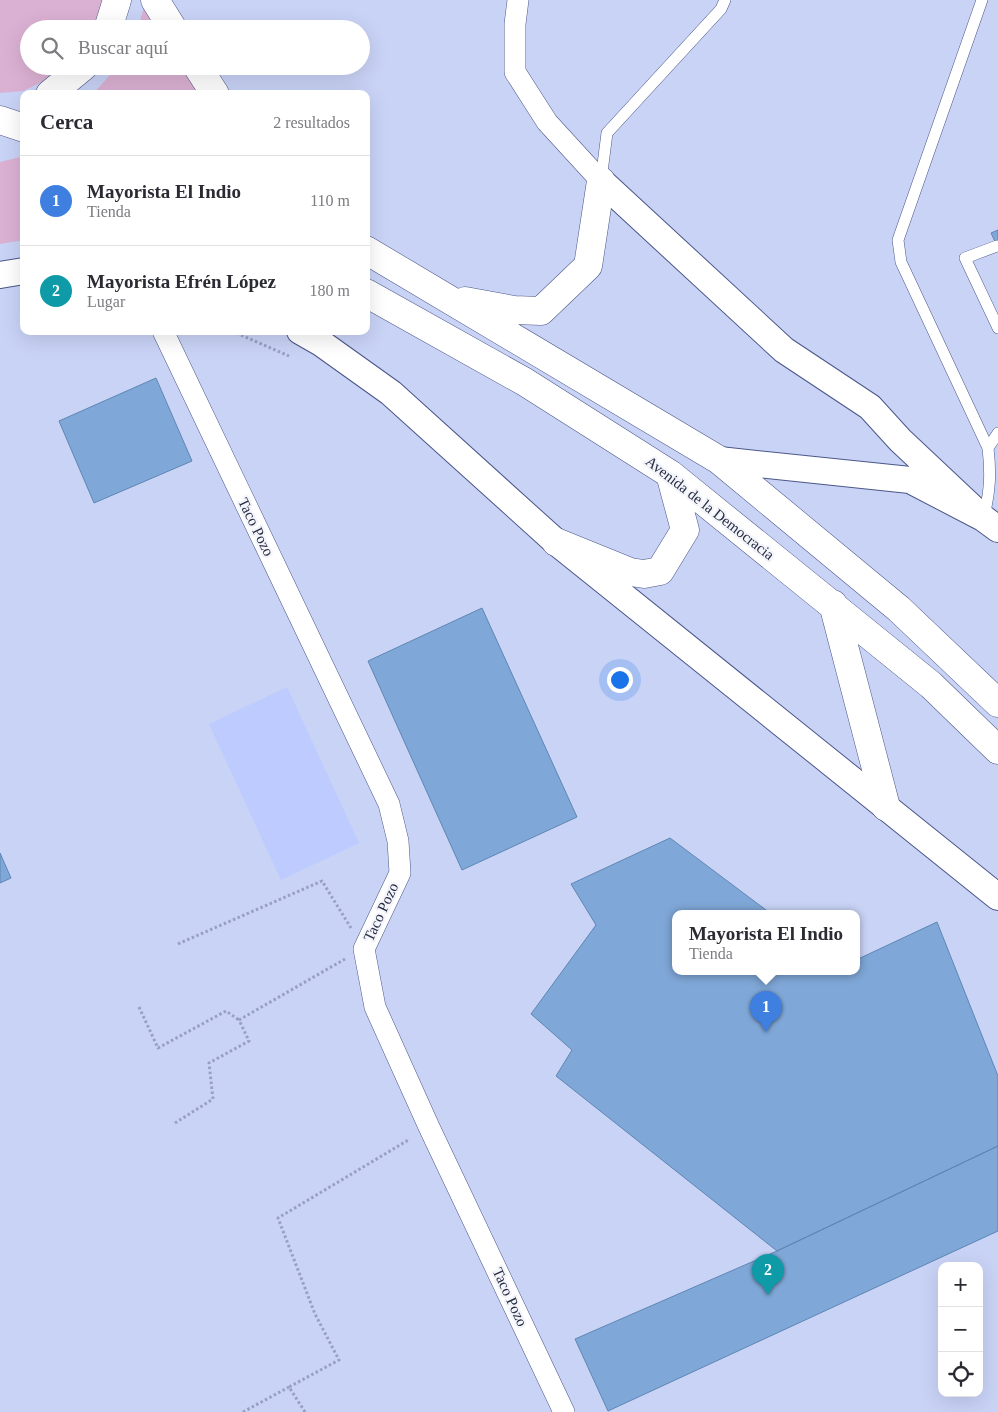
<!DOCTYPE html>
<html lang="es">
<meta charset="utf-8">
<style>
body{margin:0;font-family:"Times New Roman",serif;background:#f2f2f3;color:#2b2b33}
.controls{position:absolute;right:15px;bottom:15px;display:grid;overflow:hidden;border-radius:10px;box-shadow:0 5px 20px #0002}
.controls button{width:45px;height:45px;display:grid;place-items:center;padding:0;border:0;border-bottom:1px solid #e1e1e2;background:#fff;color:#2b2b33;font:25px sans-serif}
.you{position:absolute;left:619px;top:679px;width:18px;height:18px;margin:-12px;border:4px solid #fff;border-radius:50%;background:#1a73e8;box-shadow:0 0 0 8px #1a73e833}
.badge{display:grid;place-items:center;width:32px;height:32px;border-radius:50%;background:#1a73e8;color:#fff;font-size:16px;font-weight:700}
.pin{position:absolute;translate:-50% -41px;filter:drop-shadow(0 1px 2px #0008)}
.pin::after{content:'';position:absolute;top:26px;width:18px;height:15px;background:inherit;clip-path:polygon(0 0,100% 0,50% 100%)}
.popup{position:absolute;left:672px;top:910px;width:188px;height:65px;box-sizing:border-box;display:grid;place-content:center;border-radius:10px;background:#fff;filter:drop-shadow(0 1px 4px #0005);font-size:16px;white-space:nowrap;color:#7c7c81}
.popup b{font-size:19px;color:#2b2b33}
.popup::after{content:'';position:absolute;left:50%;top:100%;margin-left:-10px;border:10px solid transparent;border-top-color:#fff}
.list{margin:0;padding:0;list-style:none}
h2{display:flex;justify-content:space-between;align-items:center;height:65px;margin:0;padding:0 20px;font-size:21px}
h2 small{font-size:16px;font-weight:400;color:#7c7c81}
.list li{display:grid;grid-template-columns:32px 1fr auto;gap:15px;align-items:center;box-sizing:border-box;height:90px;padding:0 20px;border-top:1px solid #e1e1e2}
.list b{display:block;font-size:19px;white-space:nowrap}
.list p{margin:0;font-size:16px;white-space:nowrap;color:#7c7c81}
.list em{font-size:16px;font-style:normal;color:#7c7c81}
.icon{flex:none;width:28px;height:28px;fill:none;stroke:currentColor;stroke-width:2;stroke-linecap:round;stroke-linejoin:round}
.map{position:relative;flex:none;width:998px;height:1412px;overflow:hidden}
.search{position:absolute;background:#fff;box-shadow:0 5px 20px #0002;left:20px;top:20px;width:350px;height:55px;display:flex;align-items:center;gap:12px;box-sizing:border-box;padding:0 18px;border-radius:28px;color:#7c7c81;font-size:19px}
.panel{position:absolute;background:#fff;box-shadow:0 5px 20px #0002;left:20px;top:90px;width:350px;height:245px;border-radius:10px}
.map>svg:first-child{display:block}
.built{fill:#bdcbfe}
.green{fill:#dbb1d3}
.building{fill:#7fa7d7;stroke:#5f86b4}
.lines{fill:none;stroke-linecap:round;stroke-linejoin:round}
.service-casing{stroke:#4b5789;stroke-width:12}
.minor-casing{stroke:#4b5789;stroke-width:22}
.tertiary-casing{stroke:#4b5789;stroke-width:28}
.trunk-casing{stroke:#4b5789;stroke-width:29}
.path{stroke:#98a0bf;stroke-width:3;stroke-dasharray:2.5 2.5;stroke-linecap:butt}
.service{stroke:#fff;stroke-width:11}
.minor{stroke:#fff;stroke-width:21}
.tertiary{stroke:#fff;stroke-width:26}
.trunk{stroke:#fff;stroke-width:28}
.labels{text-anchor:middle;dominant-baseline:central;stroke-width:4.5;stroke-linejoin:round;paint-order:stroke}
.street-label{font-size:15px;fill:#272c43;stroke:#f3f5fb}
</style>
<div class="map">
<svg width="998" height="1412" viewBox="0 0 998 1412">
<rect width="100%" height="100%" fill="#c9d3f6"/>
<!-- built -->
<path class="built" d="M287,687L359,843L281,880L209,724Z"/>
<!-- green -->
<path class="green" d="M0,0H104L93,29H29V66H63L46,80L23,91L0,93Z
M144,6L163,29H138Z
M118,66H186L204,94H93Z
M24,156V240L0,244V162Z"/>
<!-- building -->
<path class="building" d="M998,230V248L991,233Z
M156,378L192,461L94,503L59,421Z
M482,608L577,817L462,870L368,661Z
M670,838L770,913H676V971H856V960L937,922L998,1076V1146L777,1251L556,1076L572,1050L531,1014L596,925L571,884Z
M0,853L11,878L0,883Z
M998,1146V1231L608,1411L575,1339L777,1251Z"/>
<g class="lines">
<defs>
<path id="service" d="M982,0L898,240L901,262L988,448C991,474 990,491 984,516
M601,180L607,133L721,9L725,0
M997,246L965,258L998,328
M988,448L998,433"/>
<path id="minor" d="M518,0L515,24V72L547,122L601,181
M163,331L389,804L398,841L400,873L364,949L375,1007L429,1127L564,1412"/>
<path id="tertiary" d="M601,181L784,350L870,407L900,440L983,518
M0,275L24,271
M300,331L321,343L391,393L556,542L998,897
M719,460L910,480L983,518L998,529"/>
<path id="trunk" d="M155,0L173,29
M108,29L117,0
M197,66L215,94
M50,94L84,66
M0,120L24,128
M366,250L719,460L899,609L998,703
M366,293L525,382L670,474L931,685L998,750
M465,301L514,310L541,311L588,266L601,181
M556,542L630,572L644,574L660,571L685,530L670,474
M833,604L886,807"/>
</defs>
<!-- service casing -->
<use href="#service" class="service-casing"/>
<!-- minor casing -->
<use href="#minor" class="minor-casing"/>
<!-- tertiary casing -->
<use href="#tertiary" class="tertiary-casing"/>
<!-- trunk casing -->
<use href="#trunk" class="trunk-casing"/>
<!-- path -->
<path class="path" d="M232,331L289,356
M178,944L322,881L351,928
M139,1007L158,1048L226,1011L239,1020
M175,1123L213,1099L209,1063L249,1041L239,1020L345,959
M243,1412L289,1387
M305,1412L289,1387L339,1360L315,1314L278,1218L410,1139"/>
<!-- service -->
<use href="#service" class="service"/>
<!-- minor -->
<use href="#minor" class="minor"/>
<!-- tertiary -->
<use href="#tertiary" class="tertiary"/>
<!-- trunk -->
<use href="#trunk" class="trunk"/>
</g>
<g class="labels">
<!-- street labels -->
<g class="street-label">
<text transform="translate(710 508) rotate(38)">Avenida de la Democracia</text>
<text transform="translate(256 527) rotate(64)">Taco Pozo</text>
<text transform="translate(381 912) rotate(-65)">Taco Pozo</text>
<text transform="translate(510 1297) rotate(65)">Taco Pozo</text>
</g>
</g>
</svg>
<div class="controls">
<button>+</button>
<button>−</button>
<button><svg class="icon" aria-label="locate" viewBox="0 0 24 24"><circle cx="12" cy="12" r="6"/><path d="M12 2v4M12 18v4M2 12h4M18 12h4"/></svg></button>
</div>
<div class="you"></div>
<div class="pin badge" style="left:766px;top:1032px;background:#3f7fe0">1</div>
<div class="popup"><b>Mayorista El Indio</b>Tienda</div>
<div class="pin badge" style="left:768px;top:1295px;background:#0f9aa8">2</div>
<div class="search"><svg class="icon" aria-label="search" viewBox="0 0 24 24"><circle cx="10" cy="10" r="6"/><path d="M15 15l6 6"/></svg>Buscar aquí</div>
<section class="panel">
<h2>Cerca<small>2 resultados</small></h2>
<ul class="list">
<li><span class="badge" style="background:#3f7fe0">1</span><div><b>Mayorista El Indio</b><p>Tienda</p></div><em>110 m</em></li>
<li><span class="badge" style="background:#0f9aa8">2</span><div><b>Mayorista Efrén López</b><p>Lugar</p></div><em>180 m</em></li>
</ul>
</section>
</div>
